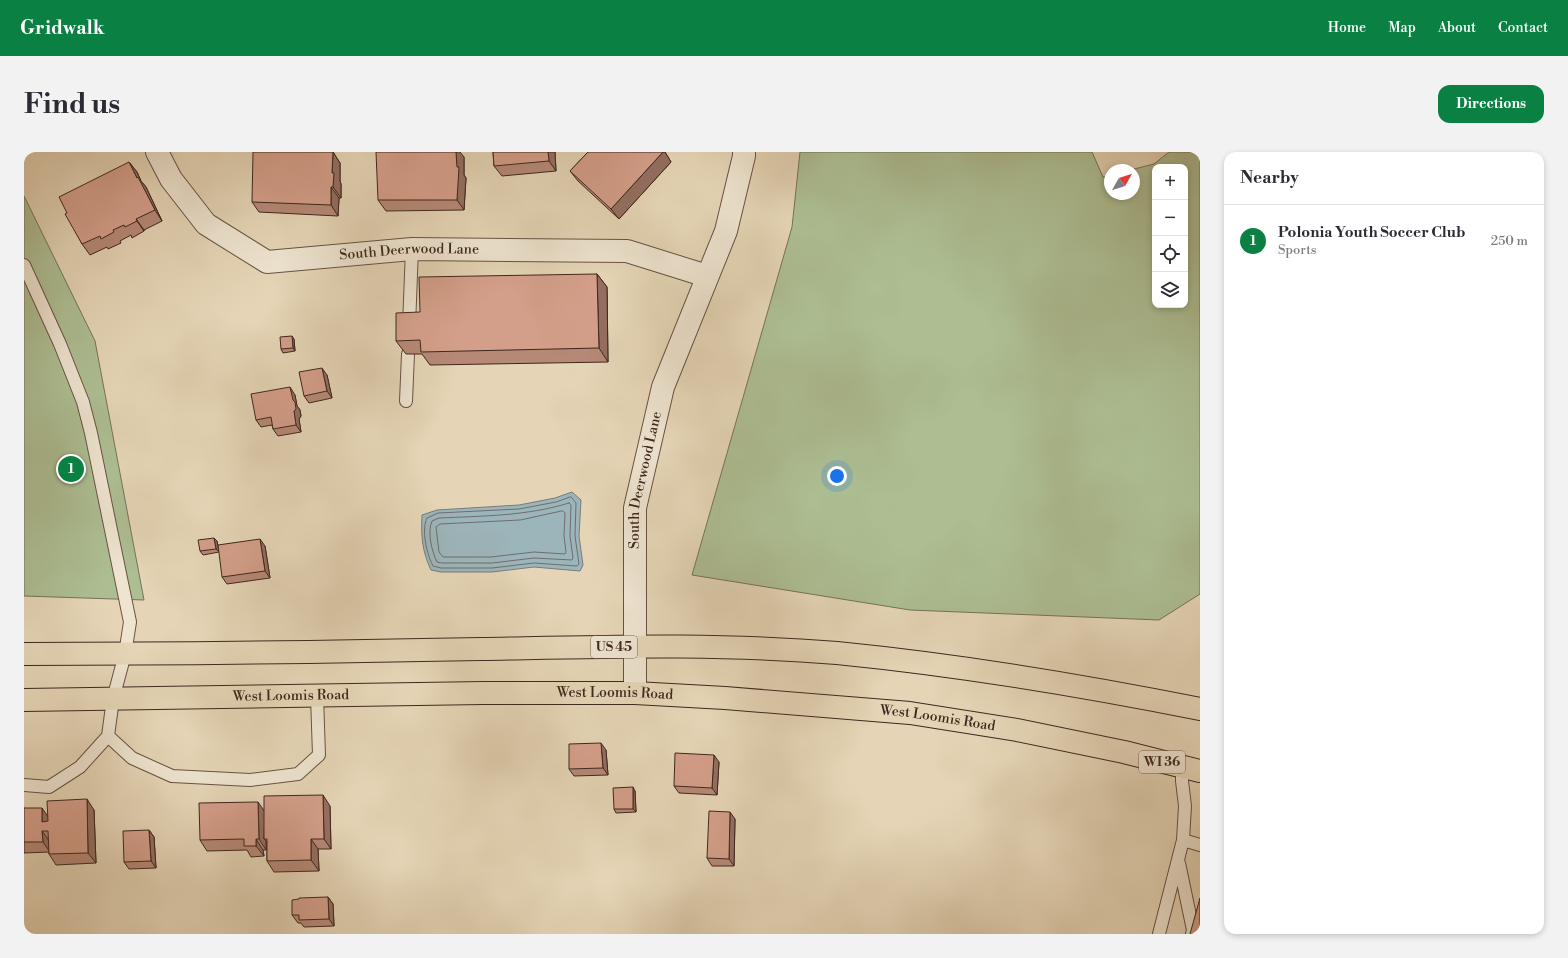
<!DOCTYPE html>
<meta charset="utf-8">
<style>
body{margin:0;font-family:"Libre Bodoni",serif;background:#f2f2f3;color:#2b2b33}
.controls{position:absolute;right:12px;top:12px;display:grid;overflow:hidden;border-radius:8px;box-shadow:0 2px 6px #0003}
.controls button{width:36px;height:36px;display:grid;place-items:center;padding:0;border:0;border-bottom:1px solid #e1e1e2;background:#fff;color:#2b2b33;font:20px sans-serif}
.compass{position:absolute;left:1080px;top:12px;width:36px;height:36px;border-radius:50%;background:#fff;box-shadow:0 2px 6px #0003;rotate:51deg}
.you{position:absolute;left:813px;top:324px;width:14px;height:14px;margin:-10px;border:3px solid #fff;border-radius:50%;background:#1a73e8;box-shadow:0 0 0 6px #1a73e833}
.badge{display:grid;place-items:center;width:26px;height:26px;border-radius:50%;background:#0b8043;color:#fff;font-size:13px;font-weight:700}
.pin{position:absolute;translate:-50% -50%;border:2px solid #fff;box-shadow:0 1px 4px #0006}
.list{margin:0;padding:0;list-style:none}
h2{display:flex;justify-content:space-between;align-items:center;height:52px;margin:0;padding:0 16px;font-size:17px}
h2 small{font-size:13px;font-weight:400;color:#7c7c81}
.list li{display:grid;grid-template-columns:26px 1fr auto;gap:12px;align-items:center;box-sizing:border-box;height:72px;padding:0 16px;border-top:1px solid #e1e1e2}
.list b{display:block;font-size:15px;white-space:nowrap}
.list p{margin:0;font-size:13px;white-space:nowrap;color:#7c7c81}
.list em{font-size:13px;font-style:normal;color:#7c7c81}
.icon{flex:none;width:22px;height:22px;fill:none;stroke:currentColor;stroke-width:2;stroke-linecap:round;stroke-linejoin:round}
.map{position:relative;flex:none;width:1176px;height:782px;overflow:hidden;border-radius:12px}
header{display:flex;align-items:center;gap:24px;box-sizing:border-box;height:56px;padding:0 20px;background:#0b8043;color:#fff}
header strong{font-size:19px}
nav{display:flex;gap:22px;margin-inline-start:auto;font-size:14px}
.intro{display:flex;align-items:center;justify-content:space-between;box-sizing:border-box;height:96px;padding:0 24px}
h1{margin:0;font-size:28px}
.button{padding:10px 18px;border-radius:12px;background:#0b8043;color:#fff;font-size:14px;font-weight:700}
main{display:flex;gap:24px;padding:0 24px}
aside{flex:1;background:#fff;border-radius:12px;box-shadow:0 2px 6px #0003}
.map>svg:first-child{display:block}
.green{fill:#adbe93;stroke:#767259;fill-rule:evenodd}
.water{fill:#9cb5ba;stroke:#777c7c}
.lines{fill:none;stroke-linecap:round;stroke-linejoin:round}
.shore{stroke:#6e6e6c;stroke-width:1}
.service-casing{stroke:#685245;stroke-width:14}
.minor-casing{stroke:#685245;stroke-width:24}
.primary-casing{stroke:#3f271f;stroke-width:24}
.service{stroke:#eee4d0;stroke-width:12}
.minor{stroke:#eee4d0;stroke-width:22}
.primary{stroke:#e5d5b6;stroke-width:22}
.wall{fill:#b68977;stroke:#3f271f}
.shaded-wall{fill:#946f61;stroke:#3f271f}
.building{fill:#d49f8a;stroke:#3f271f}
.labels{text-anchor:middle;dominant-baseline:central;stroke-width:3.5;stroke-linejoin:round;paint-order:stroke}
.shield{fill:#eee4d0;stroke:#746054;stroke-width:1}
.shield-label{font-size:13px;font-weight:bold;fill:#3f271f}
.street-label{font-size:14px;fill:#3f271f;stroke:#eee4d0}
</style>
<header>
<strong>Gridwalk</strong>
<nav><a>Home</a><a>Map</a><a>About</a><a>Contact</a></nav>
</header>
<div class="intro"><h1>Find us</h1><a class="button">Directions</a></div>
<main>
<div class="map">
<svg width="1176" height="782" viewBox="0 0 1176 782">
<rect width="100%" height="100%" fill="#e5d5b6"/>
<filter id="stains"><feTurbulence type="fractalNoise" baseFrequency=".005" numOctaves="4"/><feColorMatrix values="0 0 0 0 .2 0 0 0 0 .09 0 0 0 0 .02 0 0 0 .5 -.17"/></filter>
<radialGradient id="worn" r=".72"><stop offset=".6" stop-color="#630" stop-opacity="0"/><stop offset="1" stop-color="#630" stop-opacity=".3"/></radialGradient>
<!-- green -->
<path class="green" d="M776,0H1068L1079,25L1086,24V42H1110V18H1106L1130,12L1145,0H1176V442L1135,468L886,458L668,423L768,75ZM1131,15H1161V153H1131Z
M0,44L71,189L120,448L0,444Z"/>
<!-- water -->
<path class="water" d="M548,340L557,348L555,384L559,413L556,419L510,415L468,420H417L407,418C398,399 397,384 398,363L413,358L495,353L531,346Z"/>
<g class="lines">
<!-- shore -->
<path class="shore" d="M547,345L552,351L551,384L555,412L553,414L510,411L468,416H417L409,414C403,403 397,378 403,366L414,361L495,357L532,350Z
M545,351L547,353L546,384L549,406L548,408L510,406L468,411H418L413,410C408,400 403,380 408,369L415,366C459,364 503,364 545,351Z
M539,359L541,361L540,384L542,400L541,402L510,400L467,405H419L415,400L412,375L416,372L496,368Z"/>
<defs>
<path id="service" d="M0,113L36,192L59,250L67,281L106,470L101,502L89,547L84,584L56,615L25,635L0,633
M385,174L388,97
M382,249L384,202
M84,584L108,606L148,624L226,628L274,622L295,603L293,544
M1159,688L1176,693
M1155,711L1169,778L1168,782
M1135,782L1159,688L1161,654L1158,629V610"/>
<g id="minor">
<path id="s1" d="M133,0L147,27L182,72L243,110L388,97L603,99L683,124"/>
<path id="s2" d="M611,541V356L639,235L702,79L720,4V0"/>
</g>
<g id="primary">
<path d="M0,502C152,502 305,500 457,497C575,495 694,491 813,501C934,513 1056,533 1176,557"/>
<path id="s3" d="M0,548L459,541H611L701,546L886,561L993,578L1100,600L1176,619"/>
</g>
</defs>
<!-- service casing -->
<use href="#service" class="service-casing"/>
<!-- minor casing -->
<use href="#minor" class="minor-casing"/>
<!-- primary casing -->
<use href="#primary" class="primary-casing"/>
<!-- service -->
<use href="#service" class="service"/>
<!-- minor -->
<use href="#minor" class="minor"/>
<!-- primary -->
<use href="#primary" class="primary"/>
</g>
<!-- wall -->
<path class="wall" d="M309,0L316,11V29L317,32V46H315L314,64L235,60L228,50Z
M469,0H531L532,19L478,24L470,14Z
M564,0H641L647,10L595,67L554,29L546,19Z
M440,5V23L442,26L440,58L362,59L354,48Z
M105,10L113,20L117,29L122,35L138,69L120,78V79L108,86L107,83L96,89L97,91L84,97L83,95L66,103L58,92L43,61Z
M573,122L583,135L584,210L406,213L398,202H382L372,189L396,160Z
M270,187L271,199L259,201L257,197Z
M303,223L308,246L285,251L280,244Z
M271,243L273,254L276,258L277,264L275,267L277,280L254,284L249,277L248,273L237,275L232,268Z
M193,389L195,400L179,403L176,399Z
M241,394L246,426L203,432L198,425Z
M582,598L584,623L550,624L545,617Z
M695,610L693,643L655,641L650,634Z
M611,639L612,660L592,661L590,657Z
M306,654L307,697H294L295,719L250,720L243,709V690L242,689V698H239L240,704L227,705L223,698L183,699L176,688L240,658Z
M0,656L24,664L70,658L72,711L32,713L25,702V700L0,701Z
M711,667L710,714H688L683,706Z
M125,678L130,685L132,716L105,717L100,710Z
M304,745L309,752L310,774L280,775L277,771H274L268,763Z"/>
<!-- shaded-wall -->
<path class="shaded-wall" d="M309,0L316,11V29L317,32V46L309,35L308,21Z
M432,0H436L440,5V23L442,26L440,58L433,48Z
M524,0H531L532,19L525,9Z
M639,0H641L647,10L595,67L587,57Z
M105,10L113,20L117,29L122,35L138,69L131,58L113,26Z
M307,35L315,46L314,64L307,53Z
M112,67L120,78V79L113,69Z
M573,122L583,135L584,210L575,196Z
M268,184L270,187L271,199L269,196Z
M298,216L303,223L308,246L303,239Z
M266,235L271,243L273,254L276,258L277,264L275,267L277,280L272,273Z
M190,386L193,389L195,400L192,397Z
M236,387L241,394L246,426L241,419Z
M577,591L582,598L584,623L579,616Z
M690,603L695,610L693,643L688,636Z
M609,635L611,639L612,660L609,657Z
M299,643L306,654L307,697L300,687Z
M63,647L70,658L72,711L64,701Z
M234,650L241,660L240,687L242,689V698L235,687Z
M18,656L25,666V680L18,670Z
M706,660L711,667L710,714L705,707Z
M125,678L130,685L132,716L127,709Z
M18,679L26,690V700L19,690Z
M232,687L239,698L240,704L232,694Z
M287,687L294,697L295,719L287,708Z
M304,745L309,752L310,774L305,767Z"/>
<!-- building -->
<path class="building" d="M229,0H309L308,21H310L309,35H307V53L228,50Z
M352,0H432L433,15H435L433,48H354Z
M469,0H524L525,9L470,14Z
M564,0H639L587,57L546,19Z
M105,10L113,26L114,25L131,58L112,67L113,69L101,75L100,73L89,78L90,80L77,87L76,84L58,92L41,62L43,61L35,45Z
M573,122L575,196L397,200L396,188L372,189V161L396,160L395,125Z
M268,184L269,196L257,197L256,185Z
M298,216L303,239L280,244L275,220Z
M266,235L269,248L271,250L272,257L270,259L272,273L249,277L247,265L232,268L227,242Z
M190,386L192,397L176,399L174,388Z
M236,387L241,419L198,425L194,393Z
M577,591L579,616L545,617V592Z
M651,601L690,603L688,636L650,634Z
M609,635V657H590L589,636Z
M299,643L300,687H287V708L243,709V687H240V644Z
M63,647L64,701L25,702L24,679H18L19,690H0V656H18V670L24,669L23,649Z
M234,650L235,687H232V694H220V687L176,688L175,651Z
M685,659L706,660L705,707L683,706Z
M125,678L127,709L100,710L99,679Z
M304,745L305,767L275,768V763H268V748L275,747V746Z
M1176,746V782H1166Z"/>
<g class="labels">
<!-- shield labels -->
<g class="shield">
<rect x="567" y="484" width="46" height="22" rx="3"/>
<rect x="1115" y="599" width="46" height="22" rx="3"/>
</g>
<g class="shield-label">
<text x="590" y="495">US 45</text>
<text x="1138" y="610">WI 36</text>
</g>
<!-- street labels -->
<g class="street-label">
<text stroke="none"><textPath href="#s1" startOffset="302">South Deerwood Lane</textPath></text>
<text stroke="none"><textPath href="#s2" startOffset="214">South Deerwood Lane</textPath></text>
<text stroke="none"><textPath href="#s3" startOffset="591">West Loomis Road</textPath></text>
<text stroke="none"><textPath href="#s3" startOffset="267">West Loomis Road</textPath></text>
<text stroke="none"><textPath href="#s3" startOffset="915">West Loomis Road</textPath></text>
</g>
</g>
<rect width="100%" height="100%" filter="url(#stains)"/>
<rect width="100%" height="100%" fill="url(#worn)"/>
</svg>
<div class="controls">
<button>+</button>
<button>−</button>
<button><svg class="icon" aria-label="locate" viewBox="0 0 24 24"><circle cx="12" cy="12" r="6"/><path d="M12 2v4M12 18v4M2 12h4M18 12h4"/></svg></button>
<button><svg class="icon" aria-label="layers" viewBox="0 0 24 24"><path d="M12 4l9 5-9 5-9-5zM3 14l9 5 9-5"/></svg></button>
</div>
<svg class="compass" viewBox="-18 -18 36 36"><path d="M0-13l5 13h-10z" fill="#e53935"/><path d="M0 13l5-13h-10z" fill="#7c7c81"/></svg>
<div class="you"></div>
<div class="pin badge" style="left:47px;top:317px">1</div>
</div>
<aside>
<h2>Nearby<small></small></h2>
<ul class="list">
<li><span class="badge">1</span><div><b>Polonia Youth Soccer Club</b><p>Sports</p></div><em>250 m</em></li>
</ul>
</aside>
</main>
